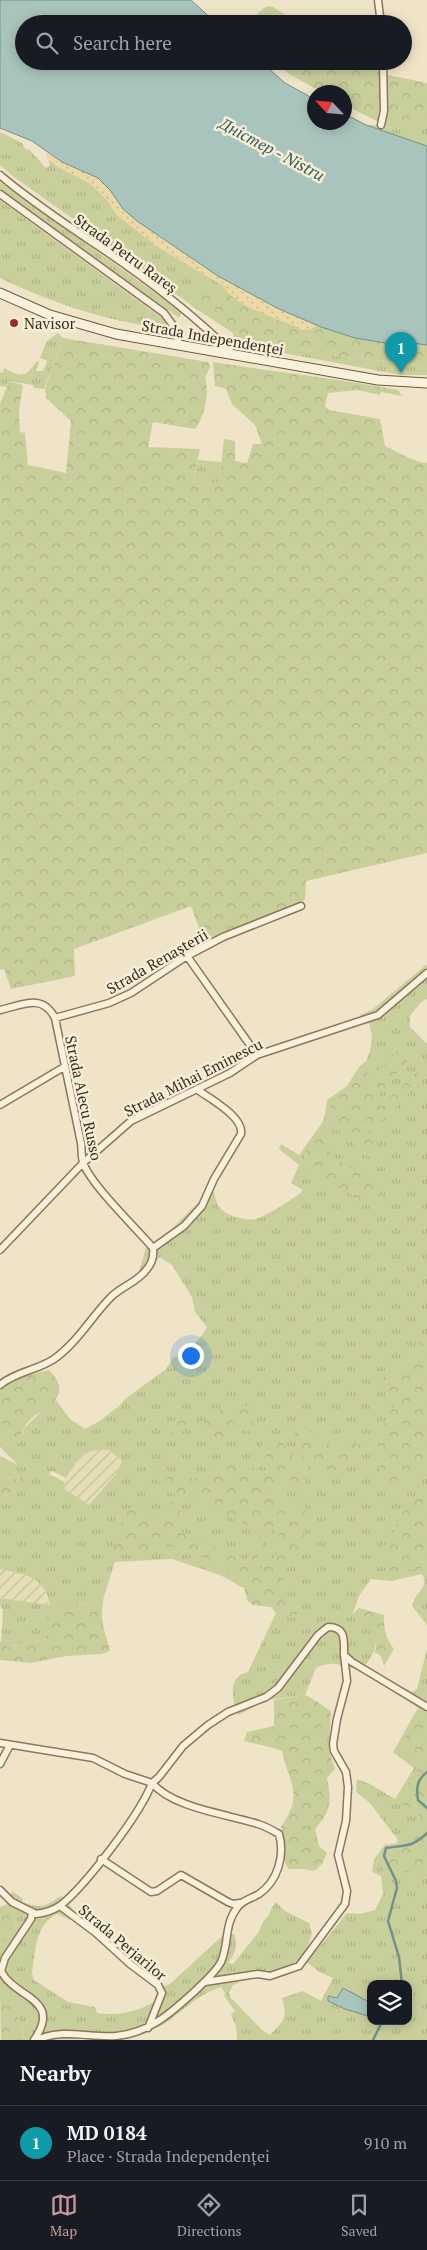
<!DOCTYPE html>
<meta charset="utf-8">
<style>
body{margin:0;font-family:"PT Serif",serif;background:#242831;color:#f1f3f6}
.controls{position:absolute;right:15px;bottom:15px;display:grid;overflow:hidden;border-radius:10px;box-shadow:0 2px 12px #0003}
.controls button{width:45px;height:45px;display:grid;place-items:center;padding:0;border:0;border-bottom:1px solid #363941;background:#171b24;color:#f1f3f6;font:25px sans-serif}
.compass{position:absolute;left:307px;top:85px;width:45px;height:45px;border-radius:50%;background:#171b24;box-shadow:0 2px 12px #0003;rotate:296deg}
.you{position:absolute;left:190px;top:1355px;width:18px;height:18px;margin:-12px;border:4px solid #fff;border-radius:50%;background:#1a73e8;box-shadow:0 0 0 8px #1a73e833}
.badge{display:grid;place-items:center;width:32px;height:32px;border-radius:50%;background:#cc999b;color:#fff;font-size:16px;font-weight:700}
.pin{position:absolute;translate:-50% -41px;filter:drop-shadow(0 1px 2px #0008)}
.pin::after{content:'';position:absolute;top:26px;width:18px;height:15px;background:inherit;clip-path:polygon(0 0,100% 0,50% 100%)}
.list{margin:0;padding:0;list-style:none}
h2{display:flex;justify-content:space-between;align-items:center;height:65px;margin:0;padding:0 20px;font-size:21px}
h2 small{font-size:16px;font-weight:400;color:#9ea1a6}
.list li{display:grid;grid-template-columns:32px 1fr auto;gap:15px;align-items:center;box-sizing:border-box;height:75px;padding:0 20px;border-top:1px solid #363941}
.list b{display:block;font-size:19px;white-space:nowrap}
.list p{margin:0;font-size:16px;white-space:nowrap;color:#9ea1a6}
.list em{font-size:16px;font-style:normal;color:#9ea1a6}
.icon{flex:none;width:28px;height:28px;fill:none;stroke:currentColor;stroke-width:2;stroke-linecap:round;stroke-linejoin:round}
.map{position:relative;flex:none;width:427px;height:2040px;overflow:hidden}
.search{position:absolute;background:#171b24;box-shadow:0 2px 12px #0003;left:15px;right:15px;top:15px;height:55px;display:flex;align-items:center;gap:12px;box-sizing:border-box;padding:0 18px;border-radius:28px;color:#9ea1a6;font-size:19px}
.sheet{height:140px;background:#171b24}
nav{display:flex;justify-content:space-around;align-items:center;box-sizing:border-box;height:70px;border-top:1px solid #363941;background:#171b24;font-size:14px;color:#9ea1a6}
nav a{display:grid;justify-items:center;gap:2px}
nav .on{color:#cc999b}
.map>svg:first-child{display:block}
.farmland{fill:url(#farmland-furrows)}
.grass{fill:url(#grass-tufts);fill-rule:evenodd}
.forest{fill:url(#forest-crowns)}
.sand{fill:url(#sand-dots)}
.water{fill:#a9c4bc;stroke:#6f938a}
.lines{fill:none;stroke-linecap:round;stroke-linejoin:round}
.stream{stroke:#6f938a;stroke-width:2.5}
.street-casing{stroke:#8d765c;stroke-width:9}
.secondary-casing{stroke:#6f573f;stroke-width:11}
.street{stroke:#faf1dc;stroke-width:6}
.secondary{stroke:#faf1dc;stroke-width:9}
.poi-dot{fill:#9e2a2b;stroke:#f7eed8;stroke-width:2}
.labels{text-anchor:middle;dominant-baseline:central;stroke-width:5;stroke-linejoin:round;paint-order:stroke}
.street-label{font-size:15px;fill:#3d2e20;stroke:#f7eed8}
.poi-label{font-size:15px;fill:#3d2e20;stroke:#f7eed8;text-anchor:start}
.water-label{font-size:16px;font-style:italic;fill:#2f5d5a;stroke:#f7eed8}
</style>
<div class="map">
<svg width="427" height="2040" viewBox="0 0 427 2040">
<defs>
<pattern id="farmland-furrows" width="10" height="10" patternUnits="userSpaceOnUse" patternTransform="scale(1.25)"><rect width="10" height="10" fill="#e6deb5"/><path d="M-1 1l2-2M0 10L10 0M9 11l2-2" fill="none" stroke="#c6bf9b"/></pattern>
<pattern id="grass-tufts" width="24" height="20" patternUnits="userSpaceOnUse" patternTransform="scale(1.25)"><rect width="24" height="20" fill="#c9cf9b"/><path d="M3 7l-1-3M5 7V3M7 7l1-3M15 17l-1-3M17 17v-4M19 17l1-3" fill="none" stroke="#aeb285"/></pattern>
<pattern id="forest-crowns" width="20" height="18" patternUnits="userSpaceOnUse" patternTransform="scale(1.25)"><rect width="20" height="18" fill="#c9cf9b"/><path d="M2 6a3 3 0 1 1 6 0M12 15a3 3 0 1 1 6 0" fill="none" stroke="#aeb285"/></pattern>
<pattern id="sand-dots" width="8" height="8" patternUnits="userSpaceOnUse" patternTransform="scale(1.25)"><rect width="8" height="8" fill="#ecd9a5"/><path d="M2 2h.1M6 6h.1" fill="none" stroke="#cbbb8e" stroke-width="1.8" stroke-linecap="round"/></pattern>
</defs>
<rect width="100%" height="100%" fill="#f0e4c8"/>
<!-- farmland -->
<path class="farmland" d="M100,1449L110,1451L122,1461L116,1474L89,1505L65,1489L63,1481L81,1455Z
M0,1569L20,1573L35,1580L43,1586L50,1606L0,1598Z"/>
<!-- grass -->
<path class="grass" d="M404,121L427,127V146L366,125H381L390,128Z
M0,132L22,143L26,150L29,149L46,168L50,165L48,159L58,167L91,184L107,200L117,215L158,247L224,286L220,293L213,294L192,306L126,257L123,253L118,251L14,177L0,165Z
M0,182L182,312L179,318L0,189Z
M0,200L163,319L166,325L164,329C105,320 54,304 0,278Z
M58,333L63,338L44,389L34,388L33,385L9,381L6,387L0,386V372L2,373L4,368C22,378 26,377 37,361L39,362L36,371H43L47,361L40,358L46,342Z
M233,333L260,336L289,348H301L336,356L427,366V375H401L235,344Z
M198,460L221,462L220,482L197,486L193,484Z
M427,964V999L420,1003L410,1016V1027L427,1044V1625L412,1606C413,1603 415,1597 417,1595C423,1588 427,1582 422,1574L391,1581L371,1579L359,1596L352,1616L376,1629C378,1646 373,1657 361,1670C342,1667 335,1659 316,1668L305,1695L268,1700L238,1715C232,1700 227,1676 248,1672L276,1613L271,1607L253,1605L248,1601L244,1588L220,1575L172,1559L115,1562L104,1596L96,1597L90,1606L79,1603L47,1632L45,1638L41,1642L30,1641L8,1647L1,1644L3,1610L0,1606V1598L50,1605C44,1575 25,1575 0,1569V1498L14,1492L24,1477L16,1479L0,1475V1456L18,1465L0,1447V1440L14,1446L23,1435L24,1428L55,1399L70,1419L85,1429L98,1422L118,1407L125,1399L166,1369L173,1358L186,1353L203,1334L207,1327L195,1312L192,1297L172,1265L159,1257L147,1277L139,1271L146,1248L170,1230L200,1201L206,1189L214,1192C215,1198 217,1206 222,1210C229,1216 246,1221 256,1219C266,1216 296,1198 303,1190L291,1183L299,1165L279,1149L281,1144L299,1155L324,1120L327,1100L347,1086L359,1067L366,1061L370,1051L372,1035L369,1023H364L360,1015L373,1009ZM100,1449L110,1451L122,1461L116,1474L89,1505L65,1489L63,1481L49,1474L52,1471L66,1478L81,1455Z
M427,1649V2040H237L236,2027L231,2014L235,2011L224,1996L225,1993L221,1987C197,1994 180,2015 159,2027C121,2040 65,2040 22,2040L24,2029C16,2016 15,1997 0,1990V1944L16,1927L15,1916L7,1904L12,1891L23,1899L22,1902C41,1909 44,1907 61,1896L77,1914L70,1920L58,1914C36,1921 35,1953 32,1973L34,1980L68,2002L95,2007L97,2013C119,2016 136,2012 156,2001L157,1989L170,1984L222,1936L234,1934C238,1945 236,1953 228,1963L233,1964L258,1933L263,1922L269,1915L271,1909L276,1902L285,1911L309,1923L312,1933L309,1943L304,1955L297,1964L270,1974L262,1971L236,1977L239,1983L233,1985L229,1993L230,1997L261,2029L270,2035C284,2020 288,2018 282,1998L303,1991L321,2001L333,1978L319,1972L307,1962L347,1913L360,1914L375,1910L383,1894L381,1876L372,1872L374,1859L385,1845L396,1844L398,1840L370,1803L356,1792L357,1779L370,1784L395,1799L414,1768L393,1752L418,1708L395,1693L397,1684L412,1692L417,1689ZM371,1984H408V2021H371Z"/>
<!-- forest -->
<path class="forest" d="M269,6L273,7L299,24H245L264,8Z
M272,61H359L384,74L427,83V127L404,121L390,128L345,105L344,92H321L291,75Z
M224,286L254,309L311,329L317,325L355,338L385,343L397,341L427,345V366L336,356L301,348H289L260,336L233,333L192,306V298L199,289L206,288L213,294L220,293Z
M63,338L208,362L210,367L205,378C210,390 204,420 195,429L153,422L148,447L200,449L193,483L197,486L219,482L224,439L235,441V461L247,463L253,444H262L255,425L232,404L226,389L215,386L213,362C275,372 337,378 398,390L402,396L381,392L380,395L358,390L328,393L325,406L329,410L380,419L385,446C399,452 412,462 427,463V853L306,881L305,900L204,942L191,906L74,949L75,976L11,989L4,969L0,970V404L9,381L23,385L19,411L20,432L25,433L28,465L66,473L71,421L46,398L45,388Z
M407,1046L411,1053C404,1071 384,1081 378,1100L384,1103L417,1072L420,1078C410,1092 399,1106 386,1117C379,1122 373,1123 369,1131L373,1142L374,1153L369,1157C354,1149 347,1131 330,1128L325,1135C328,1167 351,1162 370,1179C374,1182 376,1188 379,1192L376,1203L364,1205C346,1191 329,1178 306,1173L304,1154L328,1124L331,1101L346,1090L364,1069L371,1078L397,1051Z
M427,1336V1466L402,1479L401,1496L385,1489C377,1470 382,1459 376,1440L397,1399L390,1396L382,1387L384,1376L409,1366L417,1346Z
M49,1370C80,1402 33,1408 24,1428C22,1432 22,1438 20,1443L14,1446L0,1440V1388L15,1378Z
M224,1402L231,1406H250L253,1417L254,1428L248,1432L236,1428L227,1438L214,1443L204,1440L198,1432L205,1421L220,1415V1408Z
M177,1418L187,1420C187,1428 184,1433 176,1436L171,1434V1425Z
M304,1428L334,1448L349,1441L362,1446L357,1457L347,1461L340,1475L330,1476L311,1473L300,1451L294,1429Z
M272,1438C286,1442 292,1454 299,1466L295,1473L301,1474L306,1482L303,1491L295,1488L288,1476L284,1477L276,1491L268,1488L265,1490L266,1495L287,1506L302,1502L306,1507L303,1526L304,1539L283,1573L284,1585L288,1595L299,1601L300,1608L296,1617H290L285,1610L276,1613L271,1607L253,1605L248,1601L244,1588L237,1585L232,1572L186,1549L161,1546L144,1552L127,1546L117,1555L113,1553L117,1530L122,1526L120,1521L136,1501C145,1505 149,1513 158,1519L165,1514L173,1498L184,1501L175,1525L178,1530L245,1562L248,1558L261,1534L267,1533L255,1566L263,1570C271,1562 284,1550 279,1537C274,1525 258,1529 248,1525C238,1520 226,1517 216,1511C209,1507 205,1500 198,1496C191,1491 180,1495 172,1494L154,1477L157,1470C171,1470 182,1477 195,1478C205,1479 207,1471 215,1467C227,1461 260,1468 272,1474L275,1470L276,1463L267,1456L261,1458L254,1455L257,1448Z
M0,1475L16,1479L25,1476L29,1480L14,1492L0,1498Z
M413,1497H427V1567L407,1571L398,1579L389,1575C383,1551 397,1516 413,1497Z
M104,1596C99,1619 104,1628 110,1651L102,1654L66,1656L31,1663L0,1660V1641L8,1647L30,1641L41,1642L45,1638L47,1632L43,1629C56,1604 62,1599 90,1606L96,1597Z
M359,1608L384,1615C384,1629 385,1638 394,1649L384,1666L381,1656L374,1652L376,1648V1629L351,1616Z
M305,1695C315,1699 322,1706 331,1711L329,1751L335,1769L327,1778C332,1802 331,1811 315,1829L319,1846L327,1853L322,1864L314,1871L304,1869H289L285,1864V1841L281,1827C304,1794 290,1786 282,1751C270,1746 257,1745 244,1741L247,1732L274,1726V1700Z
M418,1708L427,1714V1876C410,1871 405,1869 389,1878C379,1866 380,1859 385,1845L402,1843L419,1825L420,1816L400,1802L403,1793L419,1767L399,1750Z
M7,1904L15,1916L16,1927L0,1944V1907Z
M0,1990C15,1997 16,2016 24,2029L22,2040H1Z"/>
<!-- sand -->
<path class="sand" d="M46,152L62,162L98,178L110,190L123,209L165,241L256,297L317,325L311,329L303,330C284,321 230,305 224,286L158,247L117,215L107,200L91,184L58,167L46,155Z"/>
<!-- water -->
<path class="water" d="M0,0H191L217,24H24V61H260L285,83L314,99V122H344L345,114L366,125L427,146V345L397,341L385,343L355,338L321,327L277,308L218,276L137,221L123,209L110,190L98,178L62,162L32,141L0,128Z
M343,1988L371,2003V2017L345,2009L328,2001V1996L337,1998Z"/>
<g class="lines">
<!-- stream -->
<path class="stream" d="M427,1772C417,1780 416,1787 418,1800L427,1808
M402,1984L399,1957L388,1921L397,1888L396,1881L384,1856L386,1848C404,1845 412,1848 427,1833
M373,2040L381,2024L385,2021"/>
<defs>
<path id="street" d="M378,0L381,24
M381,125L384,111L383,61
M0,175C27,198 57,218 86,238C138,272 189,310 233,354
M0,194L164,313L172,324L180,346
M187,956L257,1055
M0,1010C23,1005 42,993 55,1018L81,1143C82,1149 81,1156 83,1162C89,1183 137,1229 153,1248
M55,1018L109,1003L131,993L187,956L223,937L301,906
M0,1105L64,1067
M0,1250L83,1163L131,1121L230,1073L257,1055L378,1015L427,973
M0,1385C15,1372 38,1370 54,1359C78,1342 92,1316 111,1297C122,1286 138,1282 147,1269C153,1262 154,1256 153,1248L184,1226L202,1206L214,1179L241,1134C244,1117 210,1099 198,1090
M0,1743L93,1758L125,1774L152,1783L159,1777L183,1746L208,1725L228,1712L266,1697L278,1688L318,1635L328,1627C346,1627 344,1640 344,1655L352,1662L427,1707
M0,1764L10,1745
M101,1859L151,1892L157,1891L181,1875L228,1902L233,1904L240,1903
M0,1890L12,1902L36,1914C44,1913 54,1910 61,1905C86,1885 141,1813 152,1783
M60,1906L96,1933L130,1964L158,1985L162,1993L148,2028
M32,1912L31,1919L5,1958L1,1971C15,1999 63,1998 34,2040
M205,1982L258,1974L270,1976L299,1966L345,1904L347,1891L338,1855L346,1821L348,1787L346,1772L334,1751L333,1744L337,1719L347,1681L344,1655
M37,2040C62,2028 90,2038 116,2036C150,2033 172,2012 196,1990C204,1982 216,1972 221,1962C229,1945 224,1924 237,1908C242,1900 251,1899 259,1894C278,1881 285,1855 279,1834C272,1830 265,1826 258,1824C227,1814 173,1808 152,1783"/>
<path id="secondary" d="M0,293L50,315L116,334L378,380L427,383"/>
</defs>
<!-- street casing -->
<use href="#street" class="street-casing"/>
<!-- secondary casing -->
<use href="#secondary" class="secondary-casing"/>
<!-- street -->
<use href="#street" class="street"/>
<!-- secondary -->
<use href="#secondary" class="secondary"/>
</g>
<!-- markers -->
<circle class="poi-dot" cx="14" cy="323" r="5"/>
<g class="labels">
<!-- street labels -->
<g class="street-label">
<text transform="translate(126 253) rotate(36)">Strada Petru Rareș</text>
<text transform="translate(213 337) rotate(10)">Strada Independenței</text>
<text transform="translate(157 961) rotate(-30)">Strada Renașterii</text>
<text transform="translate(193 1077) rotate(-27)">Strada Mihai Eminescu</text>
<text transform="translate(84 1098) rotate(78)">Strada Alecu Russo</text>
<text transform="translate(123 1942) rotate(40)">Strada Perjarilor</text>
</g>
<!-- poi labels -->
<g class="poi-label">
<text x="24" y="323">Navisor</text>
</g>
<!-- water labels -->
<g class="water-label">
<text transform="translate(272 149) rotate(28)">Дністер - Nistru</text>
</g>
</g>
</svg>
<div class="controls">
<button><svg class="icon" aria-label="layers" viewBox="0 0 24 24"><path d="M12 4l9 5-9 5-9-5zM3 14l9 5 9-5"/></svg></button>
</div>
<svg class="compass" viewBox="-18 -18 36 36"><path d="M0-13l5 13h-10z" fill="#e53935"/><path d="M0 13l5-13h-10z" fill="#9ea1a6"/></svg>
<div class="you"></div>
<div class="pin badge" style="left:401px;top:373px;background:#0f9aa8">1</div>
<div class="search"><svg class="icon" aria-label="search" viewBox="0 0 24 24"><circle cx="10" cy="10" r="6"/><path d="M15 15l6 6"/></svg>Search here</div>
</div>
<section class="sheet">
<h2>Nearby<small></small></h2>
<ul class="list">
<li><span class="badge" style="background:#0f9aa8">1</span><div><b>MD 0184</b><p>Place · Strada Independenței</p></div><em>910 m</em></li>
</ul>
</section>
<nav>
<a class="on"><svg class="icon" aria-label="map" viewBox="0 0 24 24"><path d="M3 6l6-2 6 2 6-2v14l-6 2-6-2-6 2zM9 4v14M15 6v14"/></svg>Map</a>
<a><svg class="icon" aria-label="directions" viewBox="0 0 24 24"><path d="M12 3l9 9-9 9-9-9zM9 14v-3h6M13 9l2 2-2 2"/></svg>Directions</a>
<a><svg class="icon" aria-label="saved" viewBox="0 0 24 24"><path d="M7 4h10v16l-5-4-5 4z"/></svg>Saved</a>
</nav>
